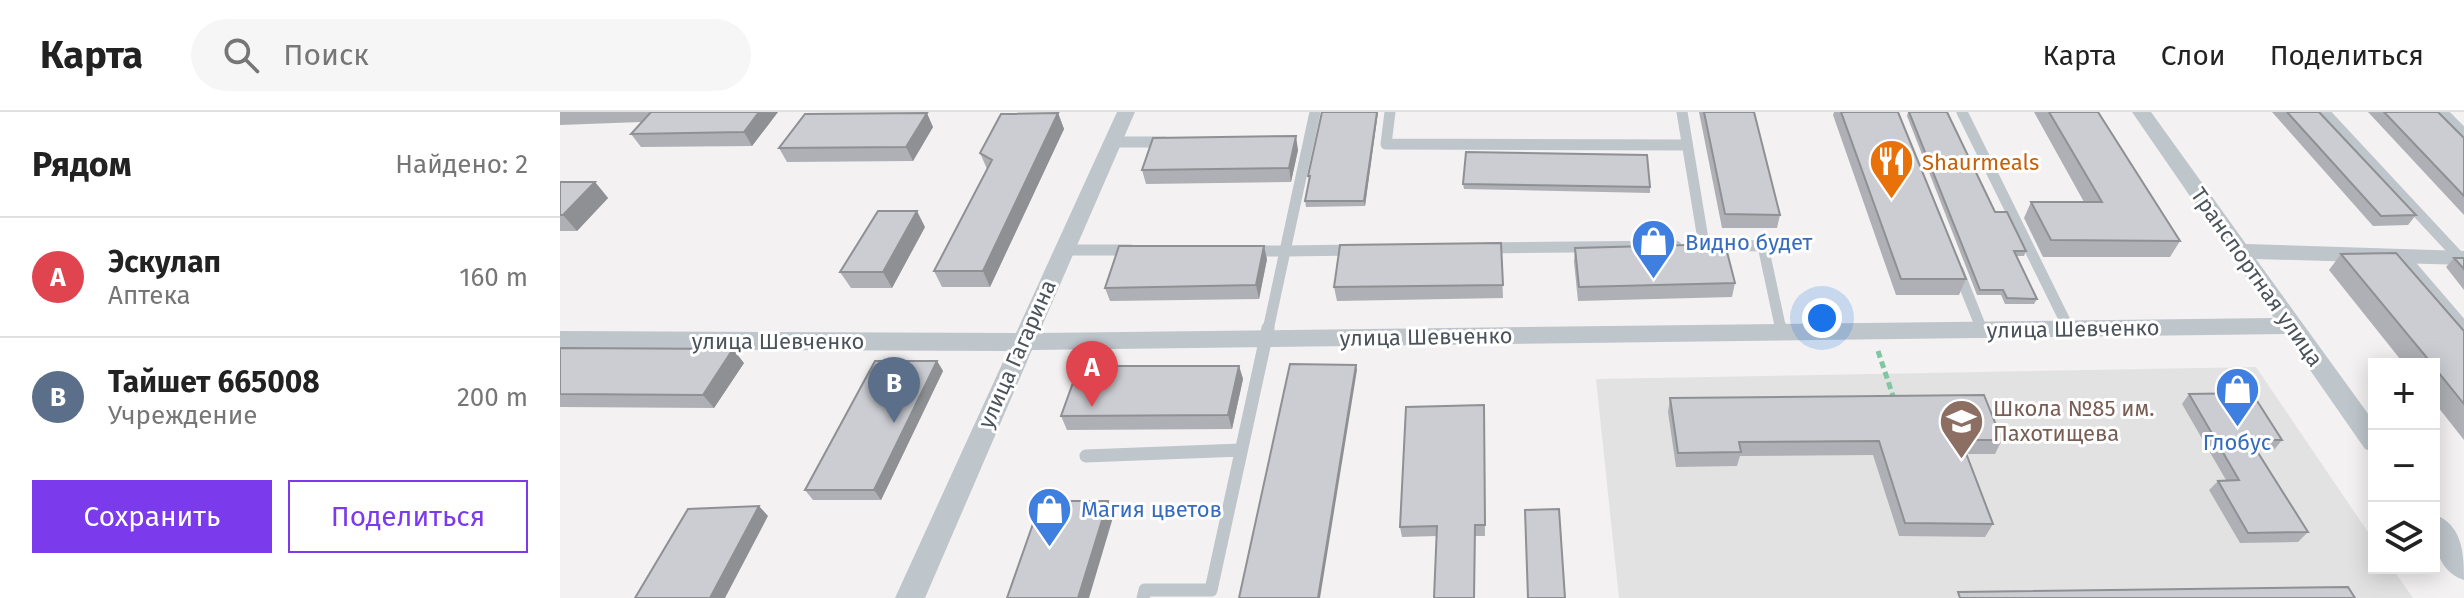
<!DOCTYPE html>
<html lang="ru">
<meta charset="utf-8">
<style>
body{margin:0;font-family:"Fira Sans",sans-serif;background:#f6f6f6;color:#222}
.controls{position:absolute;right:24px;bottom:24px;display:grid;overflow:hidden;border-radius:0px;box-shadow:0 4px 20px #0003}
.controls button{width:72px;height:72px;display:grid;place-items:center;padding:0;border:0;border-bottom:2px solid #e0e0e0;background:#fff;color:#222;font:40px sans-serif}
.you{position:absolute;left:1262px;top:206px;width:28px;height:28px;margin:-20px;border:6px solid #fff;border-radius:50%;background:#1a73e8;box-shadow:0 0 0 12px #1a73e833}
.badge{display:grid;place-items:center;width:52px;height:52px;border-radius:50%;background:#7c3aed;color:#fff;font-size:26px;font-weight:700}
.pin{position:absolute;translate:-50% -66px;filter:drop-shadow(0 2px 4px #0008)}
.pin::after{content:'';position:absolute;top:42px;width:28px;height:24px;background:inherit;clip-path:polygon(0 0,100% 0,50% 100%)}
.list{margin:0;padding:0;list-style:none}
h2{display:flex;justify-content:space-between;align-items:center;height:104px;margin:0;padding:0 32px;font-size:34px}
h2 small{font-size:26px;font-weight:400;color:#767676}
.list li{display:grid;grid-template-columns:52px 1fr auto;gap:24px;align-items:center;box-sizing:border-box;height:120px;padding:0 32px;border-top:2px solid #e0e0e0}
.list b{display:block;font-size:30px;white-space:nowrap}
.list p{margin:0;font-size:26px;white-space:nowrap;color:#767676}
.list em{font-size:26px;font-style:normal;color:#767676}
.actions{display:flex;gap:16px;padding:24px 32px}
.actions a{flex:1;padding:18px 0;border:2px solid #7c3aed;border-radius:0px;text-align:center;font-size:28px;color:#7c3aed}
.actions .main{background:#7c3aed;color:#fff}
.icon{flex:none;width:44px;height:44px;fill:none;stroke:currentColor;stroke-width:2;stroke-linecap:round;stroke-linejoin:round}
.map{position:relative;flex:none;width:1904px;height:486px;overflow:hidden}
header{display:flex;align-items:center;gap:48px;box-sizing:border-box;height:112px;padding:0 40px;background:#fff;border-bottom:2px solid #e0e0e0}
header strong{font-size:38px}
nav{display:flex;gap:44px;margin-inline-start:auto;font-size:28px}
.search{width:560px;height:72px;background:#f6f6f6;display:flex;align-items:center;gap:20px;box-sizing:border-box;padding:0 28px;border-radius:44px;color:#767676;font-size:30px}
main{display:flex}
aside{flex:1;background:#fff}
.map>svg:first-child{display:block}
.education{fill:#e3e2e2}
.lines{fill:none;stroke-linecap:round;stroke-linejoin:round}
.path{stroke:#81c5a2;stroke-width:5;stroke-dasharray:7 4;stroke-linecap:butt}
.lane-far1{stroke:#bec5cb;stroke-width:11}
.lane{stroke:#bec5cb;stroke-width:13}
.street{fill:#bec5cb;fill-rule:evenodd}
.wall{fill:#afb0b5}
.shaded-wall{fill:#8e9093}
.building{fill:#cbcdd2;stroke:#8e9093;stroke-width:2}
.labels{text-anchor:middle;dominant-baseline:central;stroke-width:6;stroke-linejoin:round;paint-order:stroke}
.food-label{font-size:22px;fill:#c56008;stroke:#fff;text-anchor:start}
.shop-label{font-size:22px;fill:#366cbe;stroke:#fff;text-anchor:start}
.street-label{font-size:22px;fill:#4b545c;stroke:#fff}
.education-label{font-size:22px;fill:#785e54;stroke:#fff;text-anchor:start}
</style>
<header>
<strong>Карта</strong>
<div class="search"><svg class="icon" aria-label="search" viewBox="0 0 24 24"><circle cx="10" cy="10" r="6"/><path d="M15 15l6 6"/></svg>Поиск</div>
<nav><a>Карта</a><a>Слои</a><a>Поделиться</a></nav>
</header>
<main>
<aside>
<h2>Рядом<small>Найдено: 2</small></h2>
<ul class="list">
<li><span class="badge" style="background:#e0444e">A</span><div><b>Эскулап</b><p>Аптека</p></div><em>160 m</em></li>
<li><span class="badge" style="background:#5c6f8a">B</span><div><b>Тайшет 665008</b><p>Учреждение</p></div><em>200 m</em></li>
</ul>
<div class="actions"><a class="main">Сохранить</a><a>Поделиться</a></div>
</aside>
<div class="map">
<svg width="1904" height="486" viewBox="0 0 1904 486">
<rect width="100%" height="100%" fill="#f3f1f1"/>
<!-- education -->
<path class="education" d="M1696,255L1814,429V456H1832L1853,486H1059L1036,267Z"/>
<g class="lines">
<!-- path -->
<path class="path" d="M1318,239L1335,290"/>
<!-- lane-far1 -->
<path class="lane-far1" d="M755,0L725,139L796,138
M830,0L826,32L1127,33
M1122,0L1144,133L1203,134L1221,218
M1402,0L1509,217
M1764,0L1900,146
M1882,0L1904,22
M552,30H605
M926,136L1116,134
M503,138H571
M690,139H725L708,218
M1843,144L1904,215
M1398,158L1422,218"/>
<!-- lane -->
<path class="lane" d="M1221,216L1222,221
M526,344L681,338
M583,486L585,478H651L708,216"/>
<!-- street -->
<path class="street" d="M557,0H575L479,221L1714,206L1572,0H1591L1686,132L1904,139V153L1696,147L1814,310V340L1805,337L1725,222L472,238L365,486H335L448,239L0,237V219L456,221Z
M1874,402C1903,413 1904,442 1904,468C1875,458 1874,429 1874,402Z"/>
</g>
<!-- wall -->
<path class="wall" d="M0,0H218L192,34L81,35L71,22L81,10L0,13Z
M762,0H818L805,94L746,95L745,89L749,69L748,64Z
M1139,0H1194L1220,103L1217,116H1162Z
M1274,0H1338L1406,167L1399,183H1336L1273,3Z
M1348,0H1387L1435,100L1466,139L1464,144H1456L1477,187L1474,192H1445L1441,183H1417L1347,4Z
M1474,0H1538L1620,129L1610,145H1483L1464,106L1471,90H1524Z
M1712,0H1759L1856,103L1848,113L1813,114Z
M1808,0H1878L1904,26V103Z
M498,1L504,17L430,175H382L374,159L427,57L420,41Z
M373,15L353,49L227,50L219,36Z
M738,38L731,70L586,72L582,58Z
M0,70H35L48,86L17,119H0Z
M903,72L1090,75V81L904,77Z
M365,115L332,176H291L280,160Z
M941,131L943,186L777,189L774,175Z
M1015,136L1175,171L1172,185L1018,189L1014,150Z
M1781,142L1904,219V328L1874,290V252H1844L1769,158Z
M1894,146H1904V178L1886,155Z
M707,147L699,187L550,189L545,176Z
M0,236L184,251L154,296L0,295Z
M377,249L383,259L321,388H253L245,378Z
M679,254L683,267L672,317L507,318L501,304Z
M1629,282L1722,328L1714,338H1696L1748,420L1738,430L1680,431L1649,378L1658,369L1666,368L1622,292Z
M1110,286L1442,328L1435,342H1406L1433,412L1425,425L1339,424L1313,343L1180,344L1177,354L1116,355L1108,300Z
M924,293L925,424H915V486H874L877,424L842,425L840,415Z"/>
<!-- shaded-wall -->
<path class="shaded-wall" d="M199,0H218L192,34L184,20Z
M817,0H818L805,94L804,89Z
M367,1L373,15L353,49L346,35Z
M498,1L504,17L430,175L423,159Z
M736,24L738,38L731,70L729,56Z
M35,70L48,86L17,119L3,103Z
M357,99L365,115L332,176L323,160Z
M704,134L707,147L699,187L696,173Z
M173,237L184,251L154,296L143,283Z
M377,249L383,259L321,388L314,378Z
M796,253L797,258L760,486H758Z
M679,254L683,267L672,317L668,303Z
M548,389L554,402L529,486H518Z
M199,394L208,404L165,486H150Z"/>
<!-- building -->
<path class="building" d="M91,0H199L184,20L71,22Z
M762,0H817L804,89H745L750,64H748Z
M1144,0H1194L1220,103L1165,102Z
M1281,0H1338L1406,167H1341Z
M1349,0H1387L1435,100H1447L1466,139H1454L1477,187L1447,186L1443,178H1420Z
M1489,0H1538L1620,129L1491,128L1471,90H1542Z
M1727,0H1759L1856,103L1821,104Z
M1824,0H1878L1904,26V84Z
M367,1L346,35L219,36L245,2Z
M498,1L423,159H374L432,48L420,41L441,2Z
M736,24L729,56L582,58L593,26Z
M906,40L1087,43L1090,75L903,72Z
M0,70H35L3,103H0Z
M318,99H357L323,160H280Z
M941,131L943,173L774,175L780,133Z
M1165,132L1175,171L1019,175L1015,136Z
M559,134H704L696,173L545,176Z
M1836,141L1904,219V292L1874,255V252H1872L1781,142Z
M1894,146H1904V157Z
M0,236L173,237L143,283L0,282Z
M315,249H377L314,378H245Z
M730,252L796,253L758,486H679Z
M519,254H679L668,303L501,304Z
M1692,281L1722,328H1690L1748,420L1688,421L1658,369L1679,368L1629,282Z
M1424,283L1442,328H1401L1433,412L1345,411L1319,329L1179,330L1181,340L1118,341L1110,286Z
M924,293L925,413H915L914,486H874L877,414L840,415L846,295Z
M481,389H548L518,486H447Z
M199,394L150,486H75L128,397Z
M999,397L1005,486H968L965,398Z
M1788,475L1795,486H1400L1398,480Z"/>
<!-- icons -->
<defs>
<symbol id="restaurant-pin" viewBox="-11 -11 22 30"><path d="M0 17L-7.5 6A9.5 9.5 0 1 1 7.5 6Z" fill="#e8710a" stroke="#fff"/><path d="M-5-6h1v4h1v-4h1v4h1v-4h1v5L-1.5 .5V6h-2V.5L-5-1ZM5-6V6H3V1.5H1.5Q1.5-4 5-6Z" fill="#fff"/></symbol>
<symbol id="shop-pin" viewBox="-11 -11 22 30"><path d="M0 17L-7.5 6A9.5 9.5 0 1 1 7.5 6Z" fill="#3f7fe0" stroke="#fff"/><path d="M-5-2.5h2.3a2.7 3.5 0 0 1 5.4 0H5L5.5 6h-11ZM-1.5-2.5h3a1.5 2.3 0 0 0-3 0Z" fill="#fff"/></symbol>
<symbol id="school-pin" viewBox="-11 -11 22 30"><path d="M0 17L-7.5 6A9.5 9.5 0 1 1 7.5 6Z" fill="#8d6e63" stroke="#fff"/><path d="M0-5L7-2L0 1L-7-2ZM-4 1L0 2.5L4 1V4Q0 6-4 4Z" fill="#fff"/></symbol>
</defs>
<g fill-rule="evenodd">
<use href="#restaurant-pin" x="1306" y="24" width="51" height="69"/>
<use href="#shop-pin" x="1068" y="104" width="51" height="69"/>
<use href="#shop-pin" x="1652" y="252" width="51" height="69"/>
<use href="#school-pin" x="1376" y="284" width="51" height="69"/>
<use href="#shop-pin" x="464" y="372" width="51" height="69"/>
</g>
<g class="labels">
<!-- food labels -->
<g class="food-label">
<text x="1362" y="50">Shaurmeals</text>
</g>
<!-- shop labels -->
<g class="shop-label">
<text x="1125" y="130">Видно будет</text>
<text x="1677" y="330" text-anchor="middle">Глобус</text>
<text x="521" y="397">Магия цветов</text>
</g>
<!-- street labels -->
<g class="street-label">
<text transform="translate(1697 165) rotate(55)">Транспортная улица</text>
<text transform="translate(1513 217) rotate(-1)">улица Шевченко</text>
<text transform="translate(866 225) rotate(-1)">улица Шевченко</text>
<text x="218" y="229">улица Шевченко</text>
<text transform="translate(457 242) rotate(-66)">улица Гагарина</text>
</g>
<!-- education labels -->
<g class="education-label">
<text x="1433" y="296">Школа №85 им.<tspan x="1433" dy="25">Пахотищева</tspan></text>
</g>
</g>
</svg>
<div class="controls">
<button>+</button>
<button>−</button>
<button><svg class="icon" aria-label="layers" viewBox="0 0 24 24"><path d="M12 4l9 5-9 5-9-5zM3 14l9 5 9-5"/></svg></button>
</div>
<div class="you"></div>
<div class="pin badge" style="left:532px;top:295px;background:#e0444e">A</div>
<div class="pin badge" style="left:334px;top:311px;background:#5c6f8a">B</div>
</div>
</main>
